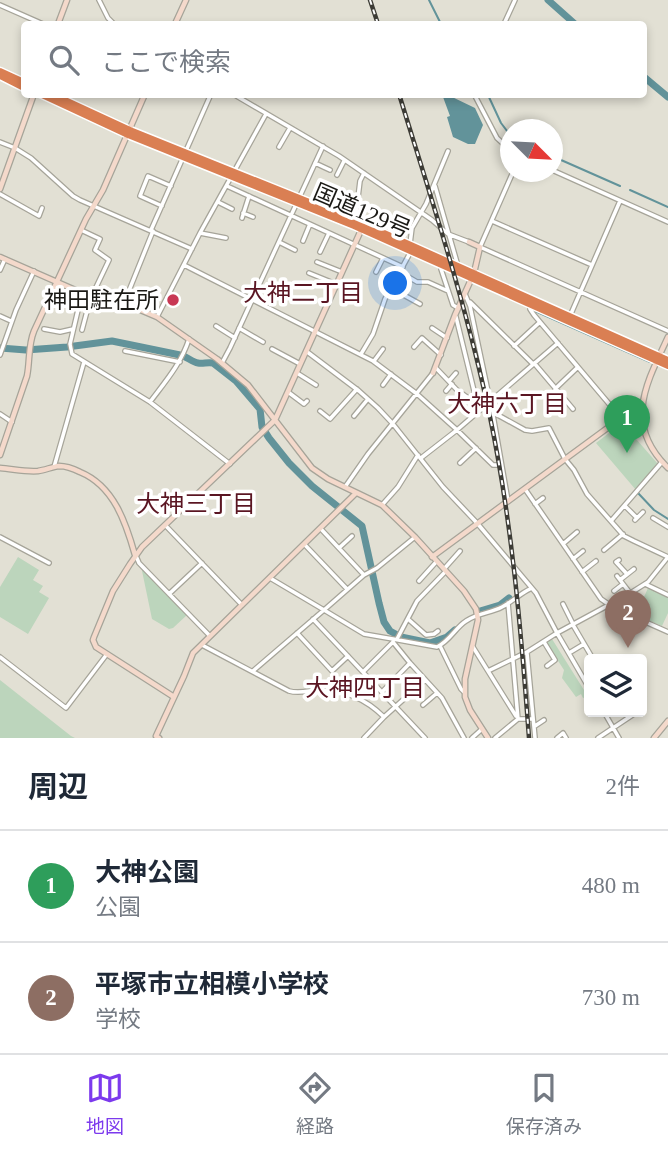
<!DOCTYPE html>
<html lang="ja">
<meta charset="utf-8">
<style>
body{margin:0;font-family:"Times New Roman","Noto Sans JP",serif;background:#f2f2f3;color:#1f2937}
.controls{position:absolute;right:21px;bottom:21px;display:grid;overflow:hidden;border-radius:7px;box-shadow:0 4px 10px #0003}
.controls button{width:63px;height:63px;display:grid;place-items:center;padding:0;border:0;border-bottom:2px solid #e0e1e3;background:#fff;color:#1f2937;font:35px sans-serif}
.compass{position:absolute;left:500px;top:119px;width:63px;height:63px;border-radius:50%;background:#fff;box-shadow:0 4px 10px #0003;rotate:114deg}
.you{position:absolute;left:396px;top:284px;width:24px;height:24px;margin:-18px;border:5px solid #fff;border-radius:50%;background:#1a73e8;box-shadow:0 0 0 10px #1a73e833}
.badge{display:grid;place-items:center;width:46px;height:46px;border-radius:50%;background:#7c3aed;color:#fff;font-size:23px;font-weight:700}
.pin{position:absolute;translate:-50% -58px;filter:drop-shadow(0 2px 4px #0008)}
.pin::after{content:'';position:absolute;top:37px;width:24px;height:21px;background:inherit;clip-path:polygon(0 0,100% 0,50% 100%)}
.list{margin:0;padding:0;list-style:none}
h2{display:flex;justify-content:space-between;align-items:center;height:91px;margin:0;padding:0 28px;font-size:30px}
h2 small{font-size:23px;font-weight:400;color:#747a83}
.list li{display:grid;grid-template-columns:46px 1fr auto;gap:21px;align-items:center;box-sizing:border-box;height:112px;padding:0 28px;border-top:2px solid #e0e1e3}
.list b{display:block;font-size:26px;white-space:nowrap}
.list p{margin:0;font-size:23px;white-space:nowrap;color:#747a83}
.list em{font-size:23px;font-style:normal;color:#747a83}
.icon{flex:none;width:38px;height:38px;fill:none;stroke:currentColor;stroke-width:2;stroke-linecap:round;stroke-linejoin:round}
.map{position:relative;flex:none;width:668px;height:738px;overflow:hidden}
.search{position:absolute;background:#fff;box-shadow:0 4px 10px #0003;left:21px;right:21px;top:21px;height:77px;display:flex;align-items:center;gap:18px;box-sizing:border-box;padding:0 24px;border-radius:7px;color:#747a83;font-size:26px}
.sheet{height:315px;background:#fff}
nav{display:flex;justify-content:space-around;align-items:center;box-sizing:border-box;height:98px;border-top:2px solid #e0e1e3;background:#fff;font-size:19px;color:#747a83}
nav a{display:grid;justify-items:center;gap:4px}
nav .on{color:#7c3aed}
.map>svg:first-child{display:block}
.green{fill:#bcd5bc}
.water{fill:#62939a}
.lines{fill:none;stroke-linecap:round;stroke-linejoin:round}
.stream{stroke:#62939a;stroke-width:2}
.river{stroke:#62939a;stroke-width:7}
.street-casing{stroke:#a6a499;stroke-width:6}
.secondary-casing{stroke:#a6a499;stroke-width:7}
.highway-casing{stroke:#fff;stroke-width:9}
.street{stroke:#fff;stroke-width:3.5}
.secondary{stroke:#f4d9cb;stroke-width:4.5}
.highway{stroke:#da7f53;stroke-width:6}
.rail-casing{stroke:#3d3c36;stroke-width:4.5}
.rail{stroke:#fff;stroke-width:2;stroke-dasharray:5;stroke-linecap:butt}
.poi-dot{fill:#c83854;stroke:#fff;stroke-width:2.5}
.labels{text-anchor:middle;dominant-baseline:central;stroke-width:7;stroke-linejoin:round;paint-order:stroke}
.street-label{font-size:23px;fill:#1a1915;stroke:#fff}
.poi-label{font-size:23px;fill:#1a1915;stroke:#fff;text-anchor:end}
.neighbourhood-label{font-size:24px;fill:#5a1522;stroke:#fff}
</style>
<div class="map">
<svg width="668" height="738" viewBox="0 0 668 738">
<rect width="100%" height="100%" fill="#e2e0d4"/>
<!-- green -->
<path class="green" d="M622,423L658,464L636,490L596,443Z
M18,557L39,570L33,580L43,586L39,592L49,598L28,634L0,617V587Z
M141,566L187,615L173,628L169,629L152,619Z
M648,588L668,597V613L662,626L636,615Z
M552,639L589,698V701L586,697L583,698L581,694L576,697L562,678L564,670L547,644L549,641Z
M0,680L71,736L75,738H0Z"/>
<!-- water -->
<path class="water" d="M448,95L475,108L483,125L475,144H468L453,137L447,117L450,116L443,97Z"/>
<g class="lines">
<!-- stream -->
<path class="stream" d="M429,0L441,24
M486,94L488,95L501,123L510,135
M552,156L620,186
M630,190L668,207
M535,311L650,362
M638,493L654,510L668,519"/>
<!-- river -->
<path class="river" d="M548,0L575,24
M644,77L668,97
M0,348L26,350L67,347L112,341L180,355C186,356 192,362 198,363C203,364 207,362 213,363L236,381L260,409L262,427L269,438L289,463L312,486L362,526L379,603L384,622L390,631L401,637L430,643L447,637L455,630
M480,611L500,605L509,598"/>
<defs>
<path id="street" d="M99,0L108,18L114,24
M0,5L43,24
M504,24L515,0
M233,94L339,156L432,220L448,234L469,242
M474,94L497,138L510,150
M0,142L15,148L31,158L73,196L80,200L192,249
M279,147L290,128
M315,163L330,170
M552,170L668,222
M513,172L480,247L668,331
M337,175L344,161
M227,186L403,267
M435,186L458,266
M0,194L39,216L42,208
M218,202L232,209
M162,206L140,196L148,176L171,186
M243,213L253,217
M242,218L249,196
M492,221L592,265
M355,222L360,181L364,173
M81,230L100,239L95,250L109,260L90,300L82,330
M151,230L211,94
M200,233L226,238
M303,241L310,224
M279,242L295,250
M410,244L412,228L426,204L448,151
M320,252L329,233
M317,262L342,272
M184,265L373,361L417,394L457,430L493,465H501
M443,266L441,269L453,305L458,308
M0,270L5,259
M376,272L383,258
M400,272L417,282H428L448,291
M309,273L336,284
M391,288L420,304
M82,293L70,344L72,354L150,402L230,464
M465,294L470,306L493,415L508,501
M470,302L533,364
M124,303L153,231
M530,305V309L534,315L621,418
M0,316L11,321
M570,316L620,201
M157,317L200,233L266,114
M456,317L477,403
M216,326L235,338
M239,328L263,342
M432,328L447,338
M44,329L60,332L73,329
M514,346L540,322
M414,347L422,338L441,355
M272,349L300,364
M125,351L180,362
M306,351L359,391L378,408L393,424L443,487L477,523L536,593L557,633L589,688
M361,354L373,334L385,299L410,253
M0,355L16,310L34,271
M374,361L383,349
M222,363L230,348L323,146
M534,363L573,409
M436,368L457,390L475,403L484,407
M297,373L316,385
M449,381L456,373
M383,385L391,374
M555,389L578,367
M446,391L452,384
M288,392L304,404L307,401
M150,402C165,382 181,364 189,339
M320,411L330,419L357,389
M0,414L12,422
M493,415L496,414L525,430L532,431L549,428L565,459L574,470L587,494L624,536L634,541L668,557
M354,416L368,399
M421,458L457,430L558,343
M460,463L476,448
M54,467L84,362
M345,487L368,454L433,373
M525,489L601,599L614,608L668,632
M535,504L543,498
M382,505L398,487L418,455
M625,506L637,518
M653,518L668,527
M635,520L643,512
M611,521L662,462
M165,525L242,605
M321,529L364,575
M0,537L49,563
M563,544L577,532
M305,545L347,589
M339,548L352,536
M604,550L623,534
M136,556L139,563L209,635
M573,559L583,551
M619,560L616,562L627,574
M444,569L460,551
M582,572L596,561
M617,576L630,593
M620,580L634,569
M419,581L437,561
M645,584L668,595
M614,591L623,584
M169,594L202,563
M508,603L518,719
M563,604L573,624
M313,619L425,738
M408,619L426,635L434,634L438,631
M573,625L593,659
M297,633L332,671L348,656
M393,639L364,634L324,610L364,575L377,568L415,537
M397,639L417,601L446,571
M544,642L555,660L547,666
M202,645L289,691C299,694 307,691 317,690C343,689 366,699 384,717L425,680
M440,646L461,689L464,692
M473,647L516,716
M527,653L535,738
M569,653L584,644
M0,657L66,708L107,654
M253,671L324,610L270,578
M488,671L527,652L557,633L629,594L648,582L668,557
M363,672L393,642
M382,692L410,663
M642,696L644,697L642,701
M423,705L437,693
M604,712L619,738
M535,726L544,720
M364,738L384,717
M464,738L442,698L410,663L393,642V639L437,647C450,641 455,628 466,621C477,613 491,613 502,607C512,602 521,593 530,589
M472,738L482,729
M495,738L518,719H533
M557,738L563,733L566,738
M598,738L637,712"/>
<path id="secondary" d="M58,24L67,0
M175,24L186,0
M0,189L34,94
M0,257L82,293L124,303L157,317L217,359L248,385L312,468L328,479L382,505L415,537L464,591L476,609L478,620L465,679V697L470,710L488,738
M668,337C646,384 623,424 668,468
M433,373L455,315L474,273L480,247L469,242
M0,455L27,376C30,361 28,345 34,331L86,219L103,190L145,94
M0,468C13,469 25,472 38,471C45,470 52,467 59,466C67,466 74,469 80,472C114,486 126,523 135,555
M432,557L621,418L628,416L642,417
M174,697L96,647L93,640L94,637L113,591L130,564L142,547L275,420L362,228
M159,738L156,736L184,676L193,653L356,493
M654,738L668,721"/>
<path id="highway" d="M0,71L24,82
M0,76L24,88
M40,94L128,135L354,226L668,366
M52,94L130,130L364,224L668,360"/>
</defs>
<!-- street casing -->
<use href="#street" class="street-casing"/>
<!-- secondary casing -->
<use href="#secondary" class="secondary-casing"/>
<!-- highway casing -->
<use href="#highway" class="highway-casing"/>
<!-- street -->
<use href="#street" class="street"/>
<!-- secondary -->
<use href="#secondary" class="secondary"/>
<!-- highway -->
<use href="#highway" class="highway"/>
<defs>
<path id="rail" d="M370,0L378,24
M399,94C432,201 467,307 490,417C512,522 521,630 529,738"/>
</defs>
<!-- rail casing -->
<use href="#rail" class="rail-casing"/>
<!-- rail -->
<use href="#rail" class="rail"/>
</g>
<!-- markers -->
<circle class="poi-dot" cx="173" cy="300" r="7"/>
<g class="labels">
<!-- street labels -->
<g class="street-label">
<text transform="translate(362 211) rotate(23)">国道129号</text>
</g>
<!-- poi labels -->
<g class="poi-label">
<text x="159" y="300">神田駐在所</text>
</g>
<!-- neighbourhood labels -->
<g class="neighbourhood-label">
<text x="303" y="293">大神二丁目</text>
<text x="507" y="404">大神六丁目</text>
<text x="196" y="504">大神三丁目</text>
<text x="365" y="688">大神四丁目</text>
</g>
</g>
</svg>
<div class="controls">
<button><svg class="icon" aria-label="layers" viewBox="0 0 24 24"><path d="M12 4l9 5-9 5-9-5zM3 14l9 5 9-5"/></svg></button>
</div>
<svg class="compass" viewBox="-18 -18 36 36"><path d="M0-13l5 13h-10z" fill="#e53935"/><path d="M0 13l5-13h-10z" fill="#747a83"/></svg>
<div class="you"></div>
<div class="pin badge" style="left:627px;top:453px;background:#2e9e5b">1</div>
<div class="pin badge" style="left:628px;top:648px;background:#8d6e63">2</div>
<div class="search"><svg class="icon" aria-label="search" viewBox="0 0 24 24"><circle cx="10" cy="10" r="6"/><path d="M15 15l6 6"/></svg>ここで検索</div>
</div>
<section class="sheet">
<h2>周辺<small>2件</small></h2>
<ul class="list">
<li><span class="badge" style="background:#2e9e5b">1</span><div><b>大神公園</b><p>公園</p></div><em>480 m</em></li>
<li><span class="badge" style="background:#8d6e63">2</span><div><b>平塚市立相模小学校</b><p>学校</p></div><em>730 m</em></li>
</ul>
</section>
<nav>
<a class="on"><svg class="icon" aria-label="map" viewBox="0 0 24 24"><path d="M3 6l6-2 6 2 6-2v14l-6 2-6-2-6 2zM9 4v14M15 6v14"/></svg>地図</a>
<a><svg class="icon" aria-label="directions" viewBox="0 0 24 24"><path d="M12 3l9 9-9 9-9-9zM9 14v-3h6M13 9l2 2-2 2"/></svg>経路</a>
<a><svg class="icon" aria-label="saved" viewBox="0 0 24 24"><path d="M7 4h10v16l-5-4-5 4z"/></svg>保存済み</a>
</nav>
